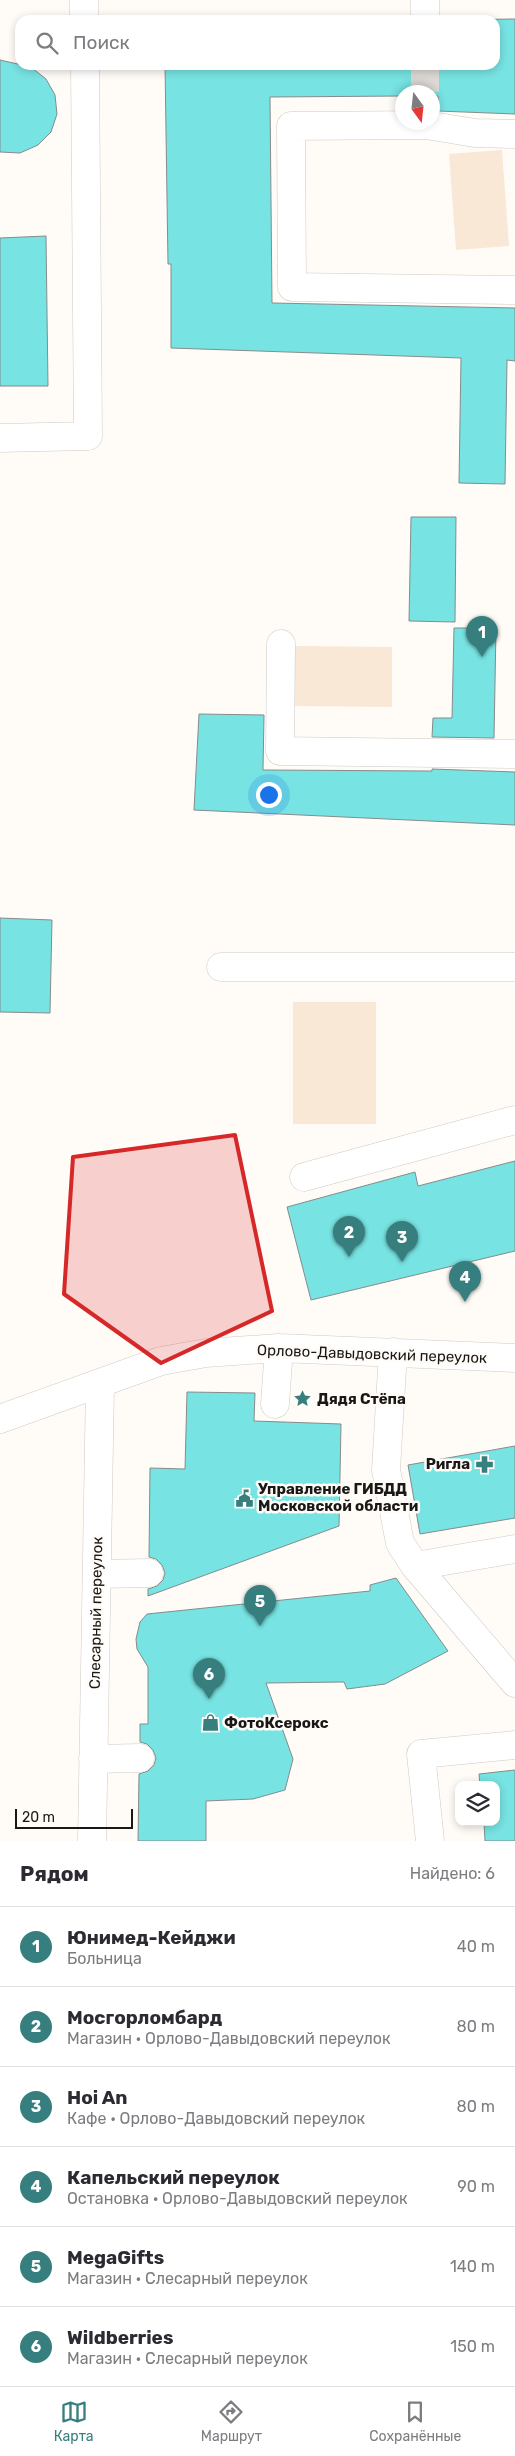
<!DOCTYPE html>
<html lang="ru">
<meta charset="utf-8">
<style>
body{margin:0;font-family:Rubik,sans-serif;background:#f2f2f3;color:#2b2b33}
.controls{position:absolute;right:15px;bottom:15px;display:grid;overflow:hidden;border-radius:10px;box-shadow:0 2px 8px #0003}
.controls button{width:45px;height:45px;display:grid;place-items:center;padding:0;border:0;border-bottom:1px solid #e1e1e2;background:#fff;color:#2b2b33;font:25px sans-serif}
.compass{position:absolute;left:395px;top:85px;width:45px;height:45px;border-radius:50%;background:#fff;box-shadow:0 2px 8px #0003;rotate:165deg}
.scale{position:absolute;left:15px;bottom:12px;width:118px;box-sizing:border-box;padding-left:5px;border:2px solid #1a1817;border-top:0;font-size:14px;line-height:18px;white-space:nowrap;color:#1a1817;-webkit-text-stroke:4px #fffbf7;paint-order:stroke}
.you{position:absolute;left:268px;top:794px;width:18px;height:18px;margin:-12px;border:4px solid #fff;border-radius:50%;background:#1a73e8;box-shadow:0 0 0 8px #1a73e833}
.badge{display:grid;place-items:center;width:32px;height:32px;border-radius:50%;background:#377f7f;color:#fff;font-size:16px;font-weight:700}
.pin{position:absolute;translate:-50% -41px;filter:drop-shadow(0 1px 2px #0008)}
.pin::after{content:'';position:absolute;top:26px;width:18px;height:15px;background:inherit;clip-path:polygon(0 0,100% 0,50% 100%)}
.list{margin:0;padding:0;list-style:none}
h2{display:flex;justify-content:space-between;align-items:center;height:65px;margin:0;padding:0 20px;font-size:21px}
h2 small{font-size:16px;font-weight:400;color:#7c7c81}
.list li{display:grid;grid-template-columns:32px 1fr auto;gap:15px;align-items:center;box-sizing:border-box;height:80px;padding:0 20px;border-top:1px solid #e1e1e2}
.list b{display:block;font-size:19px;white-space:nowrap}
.list p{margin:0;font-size:16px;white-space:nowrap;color:#7c7c81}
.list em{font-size:16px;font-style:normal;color:#7c7c81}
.icon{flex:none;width:28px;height:28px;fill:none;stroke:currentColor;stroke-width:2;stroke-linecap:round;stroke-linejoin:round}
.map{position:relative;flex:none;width:515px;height:1841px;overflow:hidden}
.search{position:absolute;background:#fff;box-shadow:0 2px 8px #0003;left:15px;right:15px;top:15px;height:55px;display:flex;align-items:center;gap:12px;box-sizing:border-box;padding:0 18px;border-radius:15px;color:#7c7c81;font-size:19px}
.sheet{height:545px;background:#fff}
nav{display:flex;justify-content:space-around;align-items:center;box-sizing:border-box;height:70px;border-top:1px solid #e1e1e2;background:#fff;font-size:14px;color:#7c7c81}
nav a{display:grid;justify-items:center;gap:2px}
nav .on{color:#377f7f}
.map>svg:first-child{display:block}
.green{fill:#f9e8d5}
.building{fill:#77e3e2;stroke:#858c8c}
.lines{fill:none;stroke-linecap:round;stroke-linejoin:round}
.minor-tunnel{stroke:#ddd9d5;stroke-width:28;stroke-dasharray:28 14;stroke-linecap:butt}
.minor-casing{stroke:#cfcac5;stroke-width:29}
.minor{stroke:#fff;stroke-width:28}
.marked{fill:#d62828;fill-opacity:0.2;stroke:#d62828;stroke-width:4;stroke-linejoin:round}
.labels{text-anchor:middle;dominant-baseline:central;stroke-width:5;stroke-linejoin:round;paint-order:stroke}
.street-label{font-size:15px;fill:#1a1817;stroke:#fffbf7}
.poi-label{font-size:15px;font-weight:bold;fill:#1a1817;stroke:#fffbf7;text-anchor:start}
</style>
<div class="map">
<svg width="515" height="1841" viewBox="0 0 515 1841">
<rect width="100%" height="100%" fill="#fffbf7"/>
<!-- green -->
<path class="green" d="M502,150L509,246L456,250L449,154Z
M293,646L392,647V707L292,706Z
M293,1002H376V1124H293Z"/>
<!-- building -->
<path class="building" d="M515,19V114L438,111V96H432V92H402V96L270,97L272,303L515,308V361L507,360L505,484L459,483L461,358L171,348V264H168L165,65H495V20H441Z
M0,60L31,67L46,79L55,95L57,114L51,132L38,145L20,153L0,152Z
M46,236L48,386H0V238Z
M411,517H456L455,622L409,621Z
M454,628H496L494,738L432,737L433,718H452Z
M199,714L264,715L263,770L432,771V769L515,772V825L194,810Z
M0,918L52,920L50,1013L0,1012Z
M515,1161V1251L311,1300L287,1207L415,1172L418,1186Z
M187,1392L255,1393L254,1421L341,1424L339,1526L148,1596V1589L157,1586L163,1580L165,1573L162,1565L156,1559L149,1557L150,1468L185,1469Z
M515,1446V1518L420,1534L408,1465Z
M396,1578L448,1651L385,1684L347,1689L344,1682L266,1683L293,1759L285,1790L253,1799L206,1801V1841H138L139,1774L148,1771L154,1765L156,1758L153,1750L147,1744L140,1742V1724H148V1667L137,1649L136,1639L140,1622L147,1614L370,1591V1585Z
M515,1770V1841H485L484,1822H496V1785H480L479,1774Z"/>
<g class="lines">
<!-- minor-tunnel -->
<path class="minor-tunnel" d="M425,65V92"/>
<defs>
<path id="minor" d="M84,0V20
M425,0V20
M426,122V125L291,126L292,287L515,290
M426,125L475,133L515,134
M0,438L88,436L85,65
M281,644L280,751L515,754
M221,967H515
M304,1177L515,1120
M393,1352L386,1470L400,1543L415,1566L515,1683
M275,1404L279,1348
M0,1419L161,1361L206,1353L279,1348L515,1358
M415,1566L515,1549
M97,1574L149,1573
M93,1759L140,1758
M92,1841L100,1385
M430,1841L421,1754L515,1745"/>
</defs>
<!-- minor casing -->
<use href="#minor" class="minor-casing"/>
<!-- minor -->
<use href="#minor" class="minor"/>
</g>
<!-- marked area -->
<path class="marked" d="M235,1135L272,1311L161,1363L64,1294L73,1157Z"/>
<!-- icons -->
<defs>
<symbol id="sight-bare" viewBox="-9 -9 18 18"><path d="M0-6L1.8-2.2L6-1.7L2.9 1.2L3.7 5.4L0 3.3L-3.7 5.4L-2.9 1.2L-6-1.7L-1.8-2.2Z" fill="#377f7f" stroke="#fffbf7" stroke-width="2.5" paint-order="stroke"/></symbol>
<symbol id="pharmacy-bare" viewBox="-9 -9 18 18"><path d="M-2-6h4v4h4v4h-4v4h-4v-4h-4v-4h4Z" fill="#377f7f" stroke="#fffbf7" stroke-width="2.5" paint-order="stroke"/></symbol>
<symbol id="civic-bare" viewBox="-9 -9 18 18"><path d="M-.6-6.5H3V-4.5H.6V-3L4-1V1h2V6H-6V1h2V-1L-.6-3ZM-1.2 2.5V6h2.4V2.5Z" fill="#377f7f" stroke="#fffbf7" stroke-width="2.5" paint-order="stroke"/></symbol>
<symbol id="shop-bare" viewBox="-9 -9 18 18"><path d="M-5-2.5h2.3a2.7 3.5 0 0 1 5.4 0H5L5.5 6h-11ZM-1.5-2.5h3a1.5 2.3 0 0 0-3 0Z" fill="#377f7f" stroke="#fffbf7" stroke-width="2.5" paint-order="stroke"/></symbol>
</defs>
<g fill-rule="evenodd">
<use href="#sight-bare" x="290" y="1386" width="25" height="25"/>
<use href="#pharmacy-bare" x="472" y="1452" width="25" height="25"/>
<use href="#civic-bare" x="232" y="1486" width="25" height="25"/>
<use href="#shop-bare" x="198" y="1710" width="25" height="25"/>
</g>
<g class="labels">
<!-- street labels -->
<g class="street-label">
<text transform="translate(372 1354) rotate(2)">Орлово-Давыдовский переулок</text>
<text transform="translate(96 1613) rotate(-89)">Слесарный переулок</text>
</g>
<!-- poi labels -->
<g class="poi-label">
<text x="317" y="1399">Дядя Стёпа</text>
<text x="470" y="1464" text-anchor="end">Ригла</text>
<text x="258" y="1489">Управление ГИБДД<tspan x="258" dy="17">Московской области</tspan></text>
<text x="224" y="1723">ФотоКсерокс</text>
</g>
</g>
</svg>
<div class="controls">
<button><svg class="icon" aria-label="layers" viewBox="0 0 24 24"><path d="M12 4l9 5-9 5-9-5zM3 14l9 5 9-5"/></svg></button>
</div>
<svg class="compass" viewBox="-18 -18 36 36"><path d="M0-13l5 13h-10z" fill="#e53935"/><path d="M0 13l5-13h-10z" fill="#7c7c81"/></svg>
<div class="scale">20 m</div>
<div class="you"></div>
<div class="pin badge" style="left:482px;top:657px">1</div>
<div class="pin badge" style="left:349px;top:1257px">2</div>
<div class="pin badge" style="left:402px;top:1262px">3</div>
<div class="pin badge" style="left:465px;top:1302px">4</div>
<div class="pin badge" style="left:260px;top:1626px">5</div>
<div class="pin badge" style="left:209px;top:1699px">6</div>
<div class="search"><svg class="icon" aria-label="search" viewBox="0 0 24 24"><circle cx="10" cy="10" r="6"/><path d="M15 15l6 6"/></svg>Поиск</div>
</div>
<section class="sheet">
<h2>Рядом<small>Найдено: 6</small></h2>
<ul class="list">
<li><span class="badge">1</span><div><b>Юнимед-Кейджи</b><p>Больница</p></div><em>40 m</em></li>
<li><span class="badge">2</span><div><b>Мосгорломбард</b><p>Магазин · Орлово-Давыдовский переулок</p></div><em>80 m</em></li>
<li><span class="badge">3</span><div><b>Hoi An</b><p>Кафе · Орлово-Давыдовский переулок</p></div><em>80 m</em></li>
<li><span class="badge">4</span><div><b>Капельский переулок</b><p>Остановка · Орлово-Давыдовский переулок</p></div><em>90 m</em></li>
<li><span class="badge">5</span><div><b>MegaGifts</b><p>Магазин · Слесарный переулок</p></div><em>140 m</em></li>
<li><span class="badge">6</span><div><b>Wildberries</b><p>Магазин · Слесарный переулок</p></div><em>150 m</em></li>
</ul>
</section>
<nav>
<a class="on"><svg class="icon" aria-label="map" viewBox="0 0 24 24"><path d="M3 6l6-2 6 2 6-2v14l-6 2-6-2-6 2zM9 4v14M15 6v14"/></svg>Карта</a>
<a><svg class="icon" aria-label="directions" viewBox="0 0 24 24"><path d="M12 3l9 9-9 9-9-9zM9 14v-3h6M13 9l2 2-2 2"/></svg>Маршрут</a>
<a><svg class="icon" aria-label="saved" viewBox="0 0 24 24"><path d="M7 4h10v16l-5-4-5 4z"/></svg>Сохранённые</a>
</nav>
